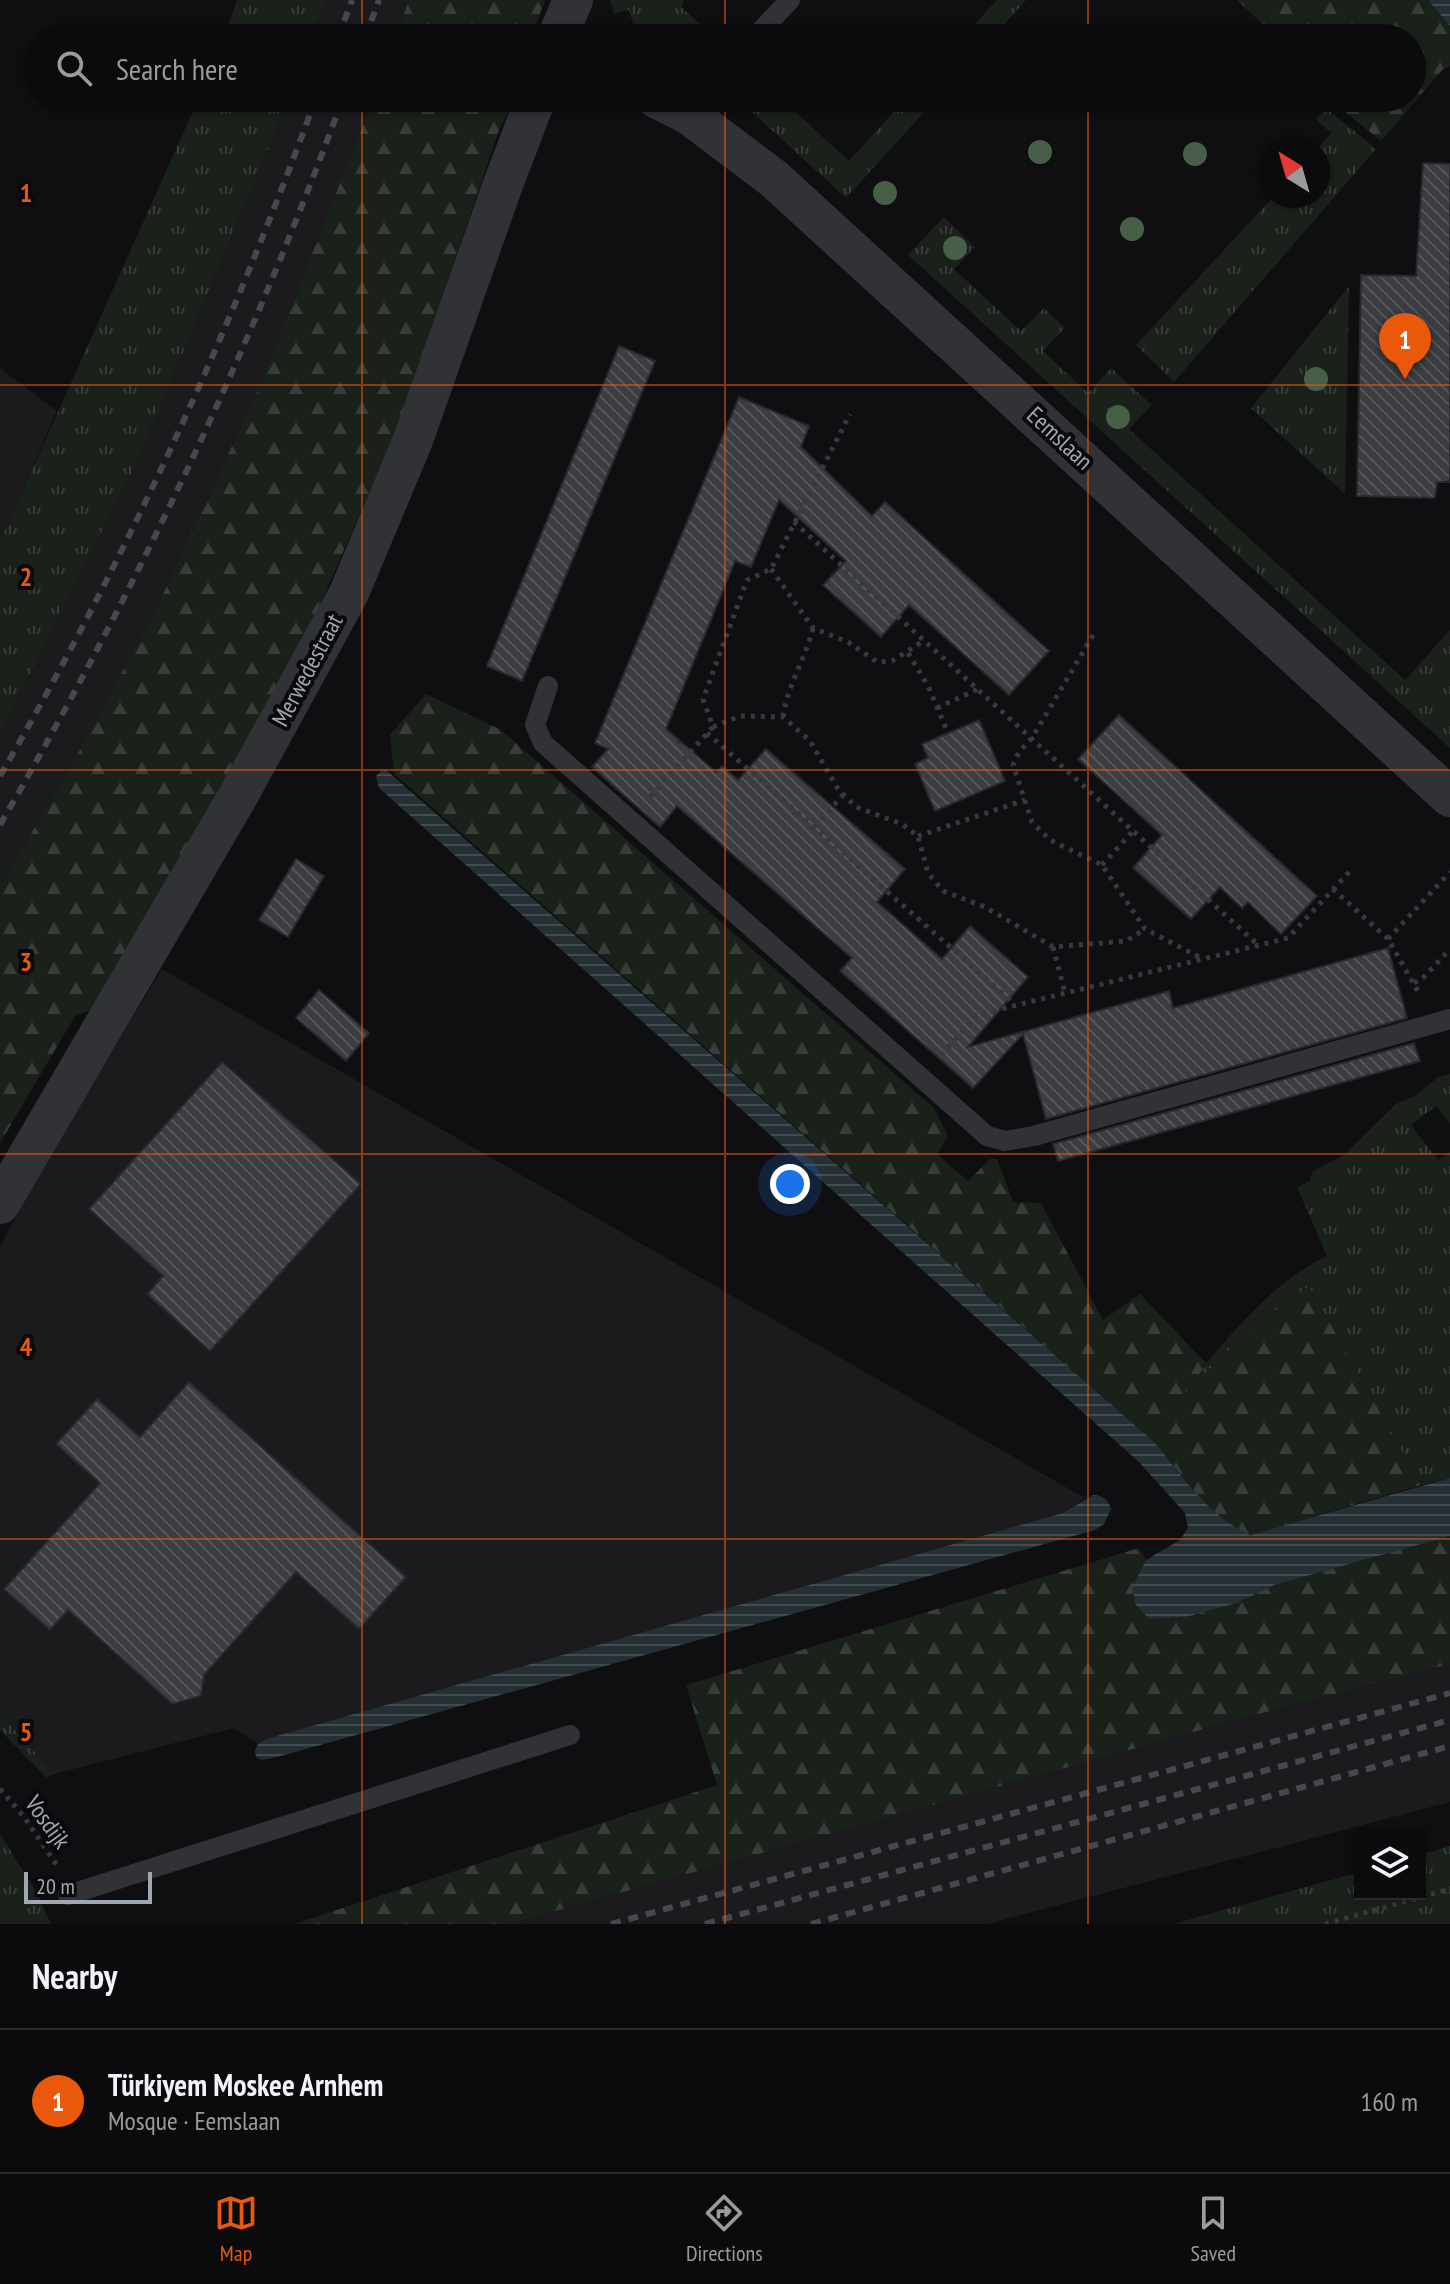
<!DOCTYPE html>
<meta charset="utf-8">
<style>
body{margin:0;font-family:"PT Sans Narrow",sans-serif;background:#19191b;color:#f1f3f6}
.controls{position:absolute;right:24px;bottom:24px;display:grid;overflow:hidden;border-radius:0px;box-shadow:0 2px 6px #0004}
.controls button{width:72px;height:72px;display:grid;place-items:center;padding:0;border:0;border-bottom:2px solid #2b2b2e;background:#0b0b0d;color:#f1f3f6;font:40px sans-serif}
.compass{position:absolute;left:1258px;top:136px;width:72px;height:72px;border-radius:50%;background:#0b0b0d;box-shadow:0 2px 6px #0004;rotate:323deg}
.scale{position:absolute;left:24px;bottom:20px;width:128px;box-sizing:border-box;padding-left:8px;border:4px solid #9fa7b3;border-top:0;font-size:22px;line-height:28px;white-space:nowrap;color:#9fa7b3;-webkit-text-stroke:6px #0a0a0c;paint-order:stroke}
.you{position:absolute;left:790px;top:1184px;width:28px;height:28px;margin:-20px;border:6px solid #fff;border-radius:50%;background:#1a73e8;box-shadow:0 0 0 12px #1a73e833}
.badge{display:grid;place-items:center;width:52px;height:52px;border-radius:50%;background:#ea580c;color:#fff;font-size:26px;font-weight:700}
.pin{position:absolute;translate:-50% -66px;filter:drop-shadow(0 2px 4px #0008)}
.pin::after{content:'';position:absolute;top:42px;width:28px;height:24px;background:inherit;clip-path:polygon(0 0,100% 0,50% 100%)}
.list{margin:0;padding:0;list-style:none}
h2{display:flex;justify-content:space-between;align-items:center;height:104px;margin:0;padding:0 32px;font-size:34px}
h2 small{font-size:26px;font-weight:400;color:#9a9b9d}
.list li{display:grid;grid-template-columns:52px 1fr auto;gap:24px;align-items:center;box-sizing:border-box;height:144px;padding:0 32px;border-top:2px solid #2b2b2e}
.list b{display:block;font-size:30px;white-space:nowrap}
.list p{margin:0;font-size:26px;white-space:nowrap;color:#9a9b9d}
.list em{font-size:26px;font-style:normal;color:#9a9b9d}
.icon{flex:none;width:44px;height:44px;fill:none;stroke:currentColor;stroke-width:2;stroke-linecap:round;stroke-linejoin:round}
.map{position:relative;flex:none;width:1450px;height:1924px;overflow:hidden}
.search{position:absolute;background:#0b0b0d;box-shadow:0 2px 6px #0004;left:24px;right:24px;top:24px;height:88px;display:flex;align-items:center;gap:20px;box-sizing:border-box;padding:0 28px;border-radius:44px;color:#9a9b9d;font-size:30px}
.sheet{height:248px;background:#0b0b0d}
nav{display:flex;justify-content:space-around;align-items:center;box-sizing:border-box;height:112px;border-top:2px solid #2b2b2e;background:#0b0b0d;font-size:22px;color:#9a9b9d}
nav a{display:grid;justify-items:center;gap:4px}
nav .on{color:#ea580c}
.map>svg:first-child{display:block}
.built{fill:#1b1b1e}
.grass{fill:url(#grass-tufts)}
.forest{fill:url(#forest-firs)}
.water{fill:url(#water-rules)}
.building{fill:url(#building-back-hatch);stroke:#29292d;stroke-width:2}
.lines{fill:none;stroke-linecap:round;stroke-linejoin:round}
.path{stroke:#36393d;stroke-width:5;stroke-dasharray:4 6;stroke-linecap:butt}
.service{stroke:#303236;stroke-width:20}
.minor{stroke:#303236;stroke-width:40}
.rail{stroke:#45484d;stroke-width:6;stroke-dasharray:10 8;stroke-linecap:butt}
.tree{fill:#485f47}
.grid{fill:none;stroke:#e8590c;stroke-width:2;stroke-opacity:0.55}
.labels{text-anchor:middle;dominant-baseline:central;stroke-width:8;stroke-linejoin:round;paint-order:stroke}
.street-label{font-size:24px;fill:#9fa7b3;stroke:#0a0a0c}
.grid-label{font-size:26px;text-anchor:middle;font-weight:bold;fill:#e8590c;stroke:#0a0a0c;stroke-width:8;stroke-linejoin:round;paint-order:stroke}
</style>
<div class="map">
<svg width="1450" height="1924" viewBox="0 0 1450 1924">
<defs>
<pattern id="grass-tufts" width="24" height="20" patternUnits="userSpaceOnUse" patternTransform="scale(2)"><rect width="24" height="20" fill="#19211a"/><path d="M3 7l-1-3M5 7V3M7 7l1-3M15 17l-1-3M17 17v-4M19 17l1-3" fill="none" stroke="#373e39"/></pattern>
<pattern id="forest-firs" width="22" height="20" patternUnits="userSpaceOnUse" patternTransform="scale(2)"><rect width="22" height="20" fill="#19211a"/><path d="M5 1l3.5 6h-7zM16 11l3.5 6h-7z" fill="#373e39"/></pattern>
<pattern id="water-rules" width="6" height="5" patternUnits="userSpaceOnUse" patternTransform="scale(2)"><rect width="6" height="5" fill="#253035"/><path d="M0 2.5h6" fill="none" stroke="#414b50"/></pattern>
<pattern id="building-back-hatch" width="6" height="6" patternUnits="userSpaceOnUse" patternTransform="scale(2)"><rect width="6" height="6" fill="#3b3d41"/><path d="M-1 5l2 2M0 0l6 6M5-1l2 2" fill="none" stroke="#54565a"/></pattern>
</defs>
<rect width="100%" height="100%" fill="#0f0f11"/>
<!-- built -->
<path class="built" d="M326,0H409L395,38H312Z
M290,98H374L257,392L155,611L72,764L0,886V734L136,464Z
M0,368L57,411L0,541Z
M162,969L1085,1498L1063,1513L266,1739L258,1744L234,1728L54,1774L0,1713V1246L52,1152Z
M1450,1664V1802L987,1924H509L1247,1717Z"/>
<!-- grass -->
<path class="grass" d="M237,0H326L312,38H224Z
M610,0H684L681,7L708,31L701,38H645L633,23L629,10L614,14Z
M997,0H1026L992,38H962Z
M199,98H290L136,464L0,734V541Z
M737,98H780L849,161L907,98H937L846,198Z
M1326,108L1376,149L1174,382L1136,345L1274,196H1318V148L1331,133L1316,119Z
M944,217L975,247L954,269L1021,331L1044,308L1065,328L1043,351L1088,393L1111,368L1152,405L1129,429L1405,680L1450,630V748L908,255Z
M1349,286L1345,494L1251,408Z
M1450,1074V1123L1436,1106L1411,1125L1438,1160L1450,1152V1478L1421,1485L1309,1286L1255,1326L1170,1407C1217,1353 1261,1288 1327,1256L1297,1187L1310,1181L1312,1172L1344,1155L1396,1104L1417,1095L1438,1077Z
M0,1713L54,1774L47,1778L0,1730Z
M0,1834L34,1888L51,1924H0Z
M1450,1846V1924H1173L1360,1872V1894H1420V1855Z"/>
<!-- forest -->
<path class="forest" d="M409,0H545L531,38H395Z
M1237,0H1428L1450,26V66L1442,70L1381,141L1328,98H1412V38H1278Z
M374,98H512L509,111L499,130L397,429L294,664L98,1007L75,1016L0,1143V886L72,764L155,611L257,392Z
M426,694L501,730L934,1108L948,1136L937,1154L968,1181L990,1159H997L1013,1202L1041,1203L1103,1320L1140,1294L1207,1364L1179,1398L1255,1326L1309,1286L1421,1485L1250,1535L1224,1522L1203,1502L1154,1442L394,774L390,735Z
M1450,1536V1664L1247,1717L509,1924H294L717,1785L686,1685L1139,1548L1146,1560C1131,1588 1126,1594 1150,1619L1186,1617L1237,1603L1274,1585Z"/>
<!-- water -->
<path class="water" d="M1428,0H1450V26Z
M386,770L1154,1442C1185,1479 1206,1514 1250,1535L1450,1478V1536L1274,1585L1237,1603L1186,1617L1149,1619L1135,1604L1133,1585L1146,1560L1180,1540L1188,1528L1185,1513L1139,1462L379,788L376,776L381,771Z
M1093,1495C1104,1496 1108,1499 1111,1509L1104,1524L1095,1530L277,1757L262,1760L256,1757L255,1751L258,1744L266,1739L1063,1513Z"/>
<!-- building -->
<path class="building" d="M1423,163L1450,164V482H1437L1435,498L1357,496L1361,275L1416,276Z
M619,346L655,361L522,681L487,666Z
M739,397L809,426L801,447L872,516L885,502L1049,651L1009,695L909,605L881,637L823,585L846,561L779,500L751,567L735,561L666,729L679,740L678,743L680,741L716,772L722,766L738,780L766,749L905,869L877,902L942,959L970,926L1028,977L968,1047L1169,991L1173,1008L1388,948L1407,1018L1046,1119L1023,1034L973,1088L840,971L852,958L677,806L660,827L592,767L608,749L595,743Z
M1119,715L1317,896L1281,934L1248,902L1242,908L1220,887L1191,919L1133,868L1162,835L1078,759Z
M979,720L1005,781L935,811L915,764L928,758L922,744Z
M296,859L324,876L288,937L259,920Z
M319,990L369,1033L346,1061L296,1018Z
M1414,1043L1420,1061L1058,1161L1053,1144Z
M222,1062L361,1184L210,1351L147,1294L163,1276L89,1209Z
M189,1382L406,1577L359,1629L296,1572L204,1675L201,1696L172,1704L68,1610L50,1630L4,1589L100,1483L56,1444L97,1399L140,1437Z"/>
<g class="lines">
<!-- path -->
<path class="path" d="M794,522L1258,945
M771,569L813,628L848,642L877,662L892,661L925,640
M1093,635L1032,738L1019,752L1013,765L1032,822L1050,840L1102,865L1145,929L1203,959
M908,653L928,686L948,733
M937,708L978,689
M783,717C787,686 806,658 813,628
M713,727L740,716L783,717L810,741L838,789L856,807L902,824L918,836L928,873L943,891L985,907L1053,947L1126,941L1145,929
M707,733L1015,1004
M650,797L713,727L703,699L747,580L771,569L850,414
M814,827L844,794
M918,836L1025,800
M1102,865L1133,831
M1333,889L1388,939L1420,995
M1388,939L1450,872
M1053,947L1065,993
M1414,983L1423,978L1450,949
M941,1055L977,1015L1288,938L1351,870
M0,1789L24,1817L58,1867
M1325,1924L1450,1889"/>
<!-- service -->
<path class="service" d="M754,38L790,0
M548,686L535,725L543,743L987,1136L1005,1141L1034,1136L1450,1019
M68,1895L570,1735"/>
<!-- minor -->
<path class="minor" d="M557,38L573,0
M656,98L688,114L773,178L1450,797
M0,1204L238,796L349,593L413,440L502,187L536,98"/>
<!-- rail -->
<path class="rail" d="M338,38L352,0
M365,38L379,0
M0,776C126,559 230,333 316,98
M0,825C137,588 249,354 343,98
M611,1924L1450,1693
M705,1924L1450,1720
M811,1924L1450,1746"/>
</g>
<!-- trees -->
<g class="tree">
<circle cx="1040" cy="152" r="12"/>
<circle cx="1195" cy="154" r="12"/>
<circle cx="885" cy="193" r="12"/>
<circle cx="1132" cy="229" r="12"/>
<circle cx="955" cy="248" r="12"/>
<circle cx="1316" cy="379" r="12"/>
<circle cx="1118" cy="417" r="12"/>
</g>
<!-- grid -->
<path class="grid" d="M362,0V38M725,0V38M1088,0V38M362,98V1924M725,98V1924M1088,98V1924M0,385H1450M0,770H1450M0,1154H1450M0,1539H1450"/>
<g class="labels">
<!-- street labels -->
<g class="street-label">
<text transform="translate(1060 438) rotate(43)">Eemslaan</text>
<text transform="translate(307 670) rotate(-62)">Merwedestraat</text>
<text transform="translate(48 1822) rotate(54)">Vosdijk</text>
</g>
</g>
<g class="grid-label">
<text x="26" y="202">1</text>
<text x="26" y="586">2</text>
<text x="26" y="971">3</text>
<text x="26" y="1356">4</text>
<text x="26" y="1741">5</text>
</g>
</svg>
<div class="controls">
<button><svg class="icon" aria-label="layers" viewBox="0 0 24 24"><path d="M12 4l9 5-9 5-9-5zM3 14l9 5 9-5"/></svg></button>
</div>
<svg class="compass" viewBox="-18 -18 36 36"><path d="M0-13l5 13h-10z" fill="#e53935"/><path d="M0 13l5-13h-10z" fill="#9a9b9d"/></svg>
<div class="scale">20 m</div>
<div class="you"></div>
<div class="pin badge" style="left:1405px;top:379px">1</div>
<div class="search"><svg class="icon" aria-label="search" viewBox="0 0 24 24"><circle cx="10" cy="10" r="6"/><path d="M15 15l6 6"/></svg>Search here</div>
</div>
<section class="sheet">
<h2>Nearby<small></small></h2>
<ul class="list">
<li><span class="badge">1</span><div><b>Türkiyem Moskee Arnhem</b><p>Mosque · Eemslaan</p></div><em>160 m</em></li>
</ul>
</section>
<nav>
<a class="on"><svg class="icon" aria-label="map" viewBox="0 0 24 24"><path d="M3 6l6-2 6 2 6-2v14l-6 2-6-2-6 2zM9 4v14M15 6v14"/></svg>Map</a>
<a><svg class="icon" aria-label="directions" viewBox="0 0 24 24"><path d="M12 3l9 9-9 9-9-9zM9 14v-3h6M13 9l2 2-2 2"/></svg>Directions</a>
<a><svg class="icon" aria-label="saved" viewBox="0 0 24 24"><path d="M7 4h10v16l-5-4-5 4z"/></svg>Saved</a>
</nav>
